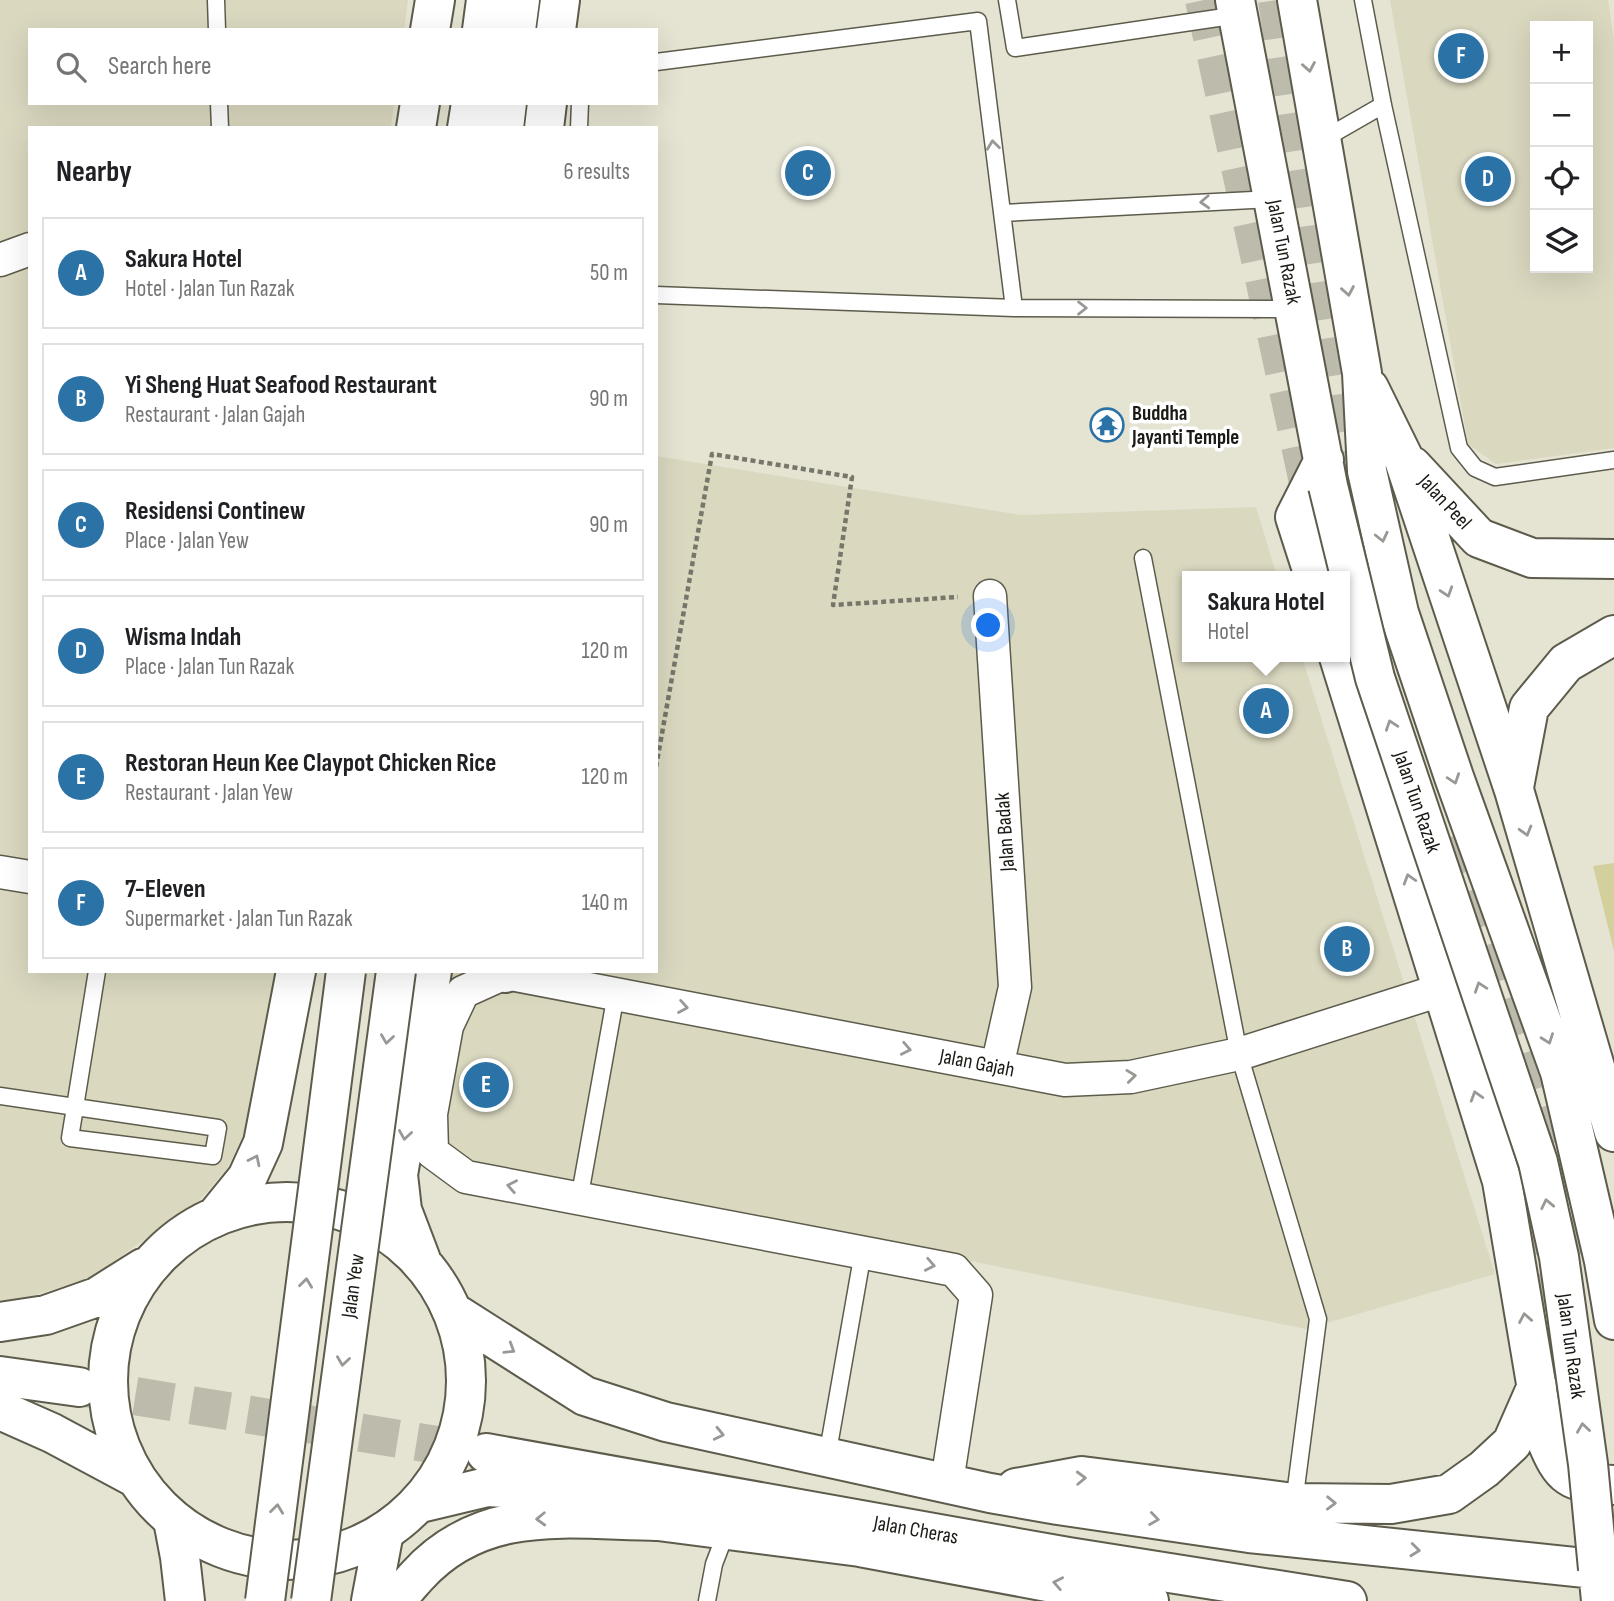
<!DOCTYPE html>
<meta charset="utf-8">
<style>
body{margin:0;font-family:"Sofia Sans Condensed",sans-serif;background:#f6f6f6;color:#202124}
.controls{position:absolute;right:21px;top:21px;display:grid;overflow:hidden;border-radius:0px;box-shadow:0 7px 28px #0002}
.controls button{width:63px;height:63px;display:grid;place-items:center;padding:0;border:0;border-bottom:2px solid #e0e0e0;background:#fff;color:#202124;font:35px sans-serif}
.you{position:absolute;left:989px;top:626px;width:24px;height:24px;margin:-18px;border:5px solid #fff;border-radius:50%;background:#1a73e8;box-shadow:0 0 0 10px #1a73e833}
.badge{display:grid;place-items:center;width:46px;height:46px;border-radius:50%;background:#2b72a6;color:#fff;font-size:23px;font-weight:700}
.pin{position:absolute;translate:-50% -50%;border:4px solid #fff;box-shadow:0 2px 7px #0006}
.popup{position:absolute;left:1182px;top:571px;width:168px;height:91px;box-sizing:border-box;display:grid;place-content:center;border-radius:0px;background:#fff;filter:drop-shadow(0 2px 5px #0005);font-size:23px;white-space:nowrap;color:#757577}
.popup b{font-size:26px;color:#202124}
.popup::after{content:'';position:absolute;left:50%;top:100%;margin-left:-14px;border:14px solid transparent;border-top-color:#fff}
.list{margin:0;padding:0;list-style:none}
h2{display:flex;justify-content:space-between;align-items:center;height:91px;margin:0;padding:0 28px;font-size:30px}
h2 small{font-size:23px;font-weight:400;color:#757577}
.list li{display:grid;grid-template-columns:46px 1fr auto;gap:21px;align-items:center;box-sizing:border-box;height:112px;margin:0 14px 14px;padding:0 14px;border:2px solid #e0e0e0;border-radius:0px}
.list b{display:block;font-size:26px;white-space:nowrap}
.list p{margin:0;font-size:23px;white-space:nowrap;color:#757577}
.list em{font-size:23px;font-style:normal;color:#757577}
.icon{flex:none;width:38px;height:38px;fill:none;stroke:currentColor;stroke-width:2;stroke-linecap:round;stroke-linejoin:round}
.map{position:relative;flex:none;width:1614px;height:1601px;overflow:hidden}
.search{position:absolute;background:#fff;box-shadow:0 7px 28px #0002;left:28px;top:28px;width:630px;height:77px;display:flex;align-items:center;gap:18px;box-sizing:border-box;padding:0 24px;border-radius:0px;color:#757577;font-size:26px}
.panel{position:absolute;background:#fff;box-shadow:0 7px 28px #0002;left:28px;top:126px;width:630px;height:847px;border-radius:0px}
.map>svg:first-child{display:block}
.built{fill:#dad8bf;fill-rule:evenodd}
.green{fill:#d4d09d}
.lines{fill:none;stroke-linecap:round;stroke-linejoin:round}
.secondary-tunnel{stroke:#bcbbac;stroke-width:38;stroke-dasharray:38 19;stroke-linecap:butt}
.motorway-tunnel{stroke:#bcbbac;stroke-width:38;stroke-dasharray:38 19;stroke-linecap:butt}
.service-casing{stroke:#5d5c4c;stroke-width:19}
.minor-casing{stroke:#5d5c4c;stroke-width:35}
.tertiary-casing{stroke:#5d5c4c;stroke-width:42}
.secondary-casing{stroke:#5d5c4c;stroke-width:42}
.primary-casing{stroke:#5d5c4c;stroke-width:42}
.path{stroke:#77766a;stroke-width:4.5;stroke-dasharray:5 3.5;stroke-linecap:butt}
.service{stroke:#fff;stroke-width:16}
.minor{stroke:#fff;stroke-width:32}
.tertiary{stroke:#fff;stroke-width:38}
.secondary{stroke:#fff;stroke-width:38}
.primary{stroke:#fff;stroke-width:38}
.tertiary-bridge-casing{stroke:#5d5c4c;stroke-width:42;stroke-linecap:butt}
.primary-bridge-casing{stroke:#5d5c4c;stroke-width:42;stroke-linecap:butt}
.tertiary-bridge{stroke:#fff;stroke-width:38}
.primary-bridge{stroke:#fff;stroke-width:38}
.oneway{stroke:#989895}
.labels{text-anchor:middle;dominant-baseline:central;stroke-width:7;stroke-linejoin:round;paint-order:stroke}
.street-label{font-size:21px;fill:#1a1913;stroke:#fff}
.poi-label{font-size:21px;font-weight:bold;fill:#1a1913;stroke:#fff;text-anchor:start}
</style>
<div class="map">
<svg width="1614" height="1601" viewBox="0 0 1614 1601">
<rect width="100%" height="100%" fill="#e5e4d2"/>
<!-- built -->
<path class="built" d="M0,0H408L404,30H30V103H394L391,128H30V971H275L244,1133L228,1167L200,1200L90,1278L35,1295L0,1301Z
M1390,0H1608L1614,39V448L1496,464L1468,444ZM1588,26V268H1535V26Z
M656,456L1021,515L1256,507L1277,576H1187V657H1302L1495,1274L1306,1329L921,1251L467,1165L421,1123L446,971H656Z"/>
<!-- green -->
<path class="green" d="M1614,863V951L1593,866Z"/>
<g class="lines">
<!-- secondary-tunnel -->
<path class="secondary-tunnel" d="M79,1387L486,1453"/>
<!-- motorway-tunnel -->
<path class="motorway-tunnel" d="M1204,0L1314,510L1331,571
M1277,0L1349,486L1369,550
M1457,835L1589,1266
M1521,1220L1561,1343"/>
<defs>
<path id="service" d="M216,0L217,30
M1007,0L1015,48L1238,15
M1363,0L1383,105L1459,448L1475,468L1495,477L1614,460
M656,62L978,21L1014,308
M219,103L220,128
M579,128L580,103
M1322,140L1383,105
M1003,213L1273,199
M656,295L1014,308L1294,309
M1143,558L1239,1054L1318,1319L1294,1503
M0,1096L218,1128L213,1156L70,1138L97,971
M579,1200L616,994
M827,1457L863,1252
M707,1601L714,1564L727,1530"/>
<path id="minor" d="M0,260L30,249
M990,596L1015,987L997,1067
M0,872L30,877
M947,1482L976,1295L954,1270L466,1177L432,1152L431,1114L447,1026L463,992L505,973L1065,1080L1131,1077L1239,1054L1444,989"/>
<path id="tertiary" d="M1235,0L1328,486
M1297,0L1362,373L1367,471L1399,613L1454,777L1560,1072L1604,1261L1614,1320
M430,30L435,0
M556,30L560,0
M416,128L420,103
M544,128L547,103
M1369,388L1403,457L1514,790L1614,1132
M1412,466L1479,538L1532,558L1614,559
M1314,576L1295,517L1324,460
M1339,657L1502,1181L1545,1437C1562,1479 1569,1483 1614,1485
M1514,787L1529,708L1566,663L1614,635
M503,971L505,973
M108 1381a179 179 0 1 1 358 0a179 179 0 1 1-358 0Z
M217,1215L247,1178L263,1143L296,971
M421,1260L402,1210L398,1175L432,971
M453,1312L585,1396L666,1422L990,1493L1058,1505L1249,1533L1614,1571
M0,1322L46,1315L97,1297L143,1268
M0,1410L52,1433L136,1478
M1016,1488L1082,1476L1294,1503L1391,1504L1449,1494L1484,1469L1512,1443L1537,1386
M420,1503L487,1487L528,1489L658,1521L860,1547L1149,1601
M1598,1569L1601,1601"/>
<path id="secondary" d="M0,1376L79,1387
M486,1453L1068,1557L1347,1601"/>
<path id="primary" d="M482,30L486,0
M516,30L520,0
M467,128L471,103
M504,128L507,103
M173,1520L180,1557L185,1601
M371,1601L384,1532
M397,1601C402,1592 410,1584 417,1576C483,1503 569,1520 658,1521"/>
</defs>
<!-- service casing -->
<use href="#service" class="service-casing"/>
<!-- minor casing -->
<use href="#minor" class="minor-casing"/>
<!-- tertiary casing -->
<use href="#tertiary" class="tertiary-casing"/>
<!-- secondary casing -->
<use href="#secondary" class="secondary-casing"/>
<!-- primary casing -->
<use href="#primary" class="primary-casing"/>
<!-- path -->
<path class="path" d="M656,767L712,454L852,477L833,605L958,597"/>
<!-- service -->
<use href="#service" class="service"/>
<!-- minor -->
<use href="#minor" class="minor"/>
<!-- tertiary -->
<use href="#tertiary" class="tertiary"/>
<!-- secondary -->
<use href="#secondary" class="secondary"/>
<!-- primary -->
<use href="#primary" class="primary"/>
<defs>
<path id="tertiary-bridge" d="M1328,486L1375,678L1538,1162L1559,1257L1588,1464L1598,1569"/>
<path id="primary-bridge" d="M265,1601L346,971
M311,1601L396,971"/>
</defs>
<!-- tertiary-bridge casing -->
<use href="#tertiary-bridge" class="tertiary-bridge-casing"/>
<!-- primary-bridge casing -->
<use href="#primary-bridge" class="primary-bridge-casing"/>
<!-- tertiary-bridge -->
<use href="#tertiary-bridge" class="tertiary-bridge"/>
<!-- primary-bridge -->
<use href="#primary-bridge" class="primary-bridge"/>
</g>
<!-- one-way arrows -->
<defs><path id="oneway-chevron" d="M-2-3.5L2.5 0L-2 3.5" fill="none" stroke-width="1.6" stroke-linecap="round" stroke-linejoin="round" transform="scale(1.75)"/></defs>
<g class="oneway">
<use href="#oneway-chevron" transform="translate(1309 67) rotate(80)"/>
<use href="#oneway-chevron" transform="translate(993 145) rotate(-97)"/>
<use href="#oneway-chevron" transform="translate(1205 202) rotate(177)"/>
<use href="#oneway-chevron" transform="translate(1348 291) rotate(80)"/>
<use href="#oneway-chevron" transform="translate(1082 308)"/>
<use href="#oneway-chevron" transform="translate(1382 537) rotate(77)"/>
<use href="#oneway-chevron" transform="translate(1447 592) rotate(72)"/>
<use href="#oneway-chevron" transform="translate(1391 725) rotate(-109)"/>
<use href="#oneway-chevron" transform="translate(1454 779) rotate(71)"/>
<use href="#oneway-chevron" transform="translate(1526 831) rotate(74)"/>
<use href="#oneway-chevron" transform="translate(1409 879) rotate(-107)"/>
<use href="#oneway-chevron" transform="translate(1480 987) rotate(-109)"/>
<use href="#oneway-chevron" transform="translate(683 1007) rotate(10)"/>
<use href="#oneway-chevron" transform="translate(387 1039) rotate(98)"/>
<use href="#oneway-chevron" transform="translate(1548 1039) rotate(70)"/>
<use href="#oneway-chevron" transform="translate(906 1049) rotate(11)"/>
<use href="#oneway-chevron" transform="translate(1131 1076) rotate(-7)"/>
<use href="#oneway-chevron" transform="translate(1476 1096) rotate(-107)"/>
<use href="#oneway-chevron" transform="translate(405 1135) rotate(99)"/>
<use href="#oneway-chevron" transform="translate(255 1160) rotate(-64)"/>
<use href="#oneway-chevron" transform="translate(512 1186) rotate(-169)"/>
<use href="#oneway-chevron" transform="translate(1547 1204) rotate(-102)"/>
<use href="#oneway-chevron" transform="translate(930 1265) rotate(11)"/>
<use href="#oneway-chevron" transform="translate(306 1283) rotate(-83)"/>
<use href="#oneway-chevron" transform="translate(1525 1318) rotate(-100)"/>
<use href="#oneway-chevron" transform="translate(510 1349) rotate(32)"/>
<use href="#oneway-chevron" transform="translate(343 1361) rotate(98)"/>
<use href="#oneway-chevron" transform="translate(1583 1428) rotate(-98)"/>
<use href="#oneway-chevron" transform="translate(719 1434) rotate(13)"/>
<use href="#oneway-chevron" transform="translate(1081 1478) rotate(-2)"/>
<use href="#oneway-chevron" transform="translate(1331 1503) rotate(1)"/>
<use href="#oneway-chevron" transform="translate(277 1509) rotate(-83)"/>
<use href="#oneway-chevron" transform="translate(541 1519) rotate(178)"/>
<use href="#oneway-chevron" transform="translate(1154 1519) rotate(8)"/>
<use href="#oneway-chevron" transform="translate(1415 1550) rotate(6)"/>
<use href="#oneway-chevron" transform="translate(1058 1583) rotate(-169)"/>
</g>
<!-- icons -->
<defs>
<symbol id="temple-ring" viewBox="-11 -11 22 22"><circle r="9.5" fill="#fff" stroke="#2b72a6" stroke-width="1.5"/><path d="M0-6L5-2H3V0L6.5 2.5H4V6H1.5V3h-3V6H-4V2.5H-6.5L-3 0V-2H-5Z" fill="#2b72a6"/></symbol>
</defs>
<g fill-rule="evenodd">
<use href="#temple-ring" x="1088" y="406" width="38" height="38"/>
</g>
<g class="labels">
<!-- street labels -->
<g class="street-label">
<text transform="translate(1284 252) rotate(79)">Jalan Tun Razak</text>
<text transform="translate(1445 502) rotate(47)">Jalan Peel</text>
<text transform="translate(1417 802) rotate(71)">Jalan Tun Razak</text>
<text transform="translate(1005 832) rotate(-94)">Jalan Badak</text>
<text transform="translate(977 1063) rotate(11)">Jalan Gajah</text>
<text transform="translate(353 1286) rotate(-82)">Jalan Yew</text>
<text transform="translate(1571 1346) rotate(82)">Jalan Tun Razak</text>
<text transform="translate(916 1530) rotate(10)">Jalan Cheras</text>
</g>
<!-- poi labels -->
<g class="poi-label">
<text x="1132" y="413">Buddha<tspan x="1132" dy="24">Jayanti Temple</tspan></text>
</g>
</g>
</svg>
<div class="controls">
<button>+</button>
<button>−</button>
<button><svg class="icon" aria-label="locate" viewBox="0 0 24 24"><circle cx="12" cy="12" r="6"/><path d="M12 2v4M12 18v4M2 12h4M18 12h4"/></svg></button>
<button><svg class="icon" aria-label="layers" viewBox="0 0 24 24"><path d="M12 4l9 5-9 5-9-5zM3 14l9 5 9-5"/></svg></button>
</div>
<div class="you"></div>
<div class="pin badge" style="left:1266px;top:711px">A</div>
<div class="popup"><b>Sakura Hotel</b>Hotel</div>
<div class="pin badge" style="left:1347px;top:949px">B</div>
<div class="pin badge" style="left:808px;top:173px">C</div>
<div class="pin badge" style="left:1488px;top:179px">D</div>
<div class="pin badge" style="left:486px;top:1085px">E</div>
<div class="pin badge" style="left:1461px;top:56px">F</div>
<div class="search"><svg class="icon" aria-label="search" viewBox="0 0 24 24"><circle cx="10" cy="10" r="6"/><path d="M15 15l6 6"/></svg>Search here</div>
<section class="panel">
<h2>Nearby<small>6 results</small></h2>
<ul class="list">
<li><span class="badge">A</span><div><b>Sakura Hotel</b><p>Hotel · Jalan Tun Razak</p></div><em>50 m</em></li>
<li><span class="badge">B</span><div><b>Yi Sheng Huat Seafood Restaurant</b><p>Restaurant · Jalan Gajah</p></div><em>90 m</em></li>
<li><span class="badge">C</span><div><b>Residensi Continew</b><p>Place · Jalan Yew</p></div><em>90 m</em></li>
<li><span class="badge">D</span><div><b>Wisma Indah</b><p>Place · Jalan Tun Razak</p></div><em>120 m</em></li>
<li><span class="badge">E</span><div><b>Restoran Heun Kee Claypot Chicken Rice</b><p>Restaurant · Jalan Yew</p></div><em>120 m</em></li>
<li><span class="badge">F</span><div><b>7-Eleven</b><p>Supermarket · Jalan Tun Razak</p></div><em>140 m</em></li>
</ul>
</section>
</div>
